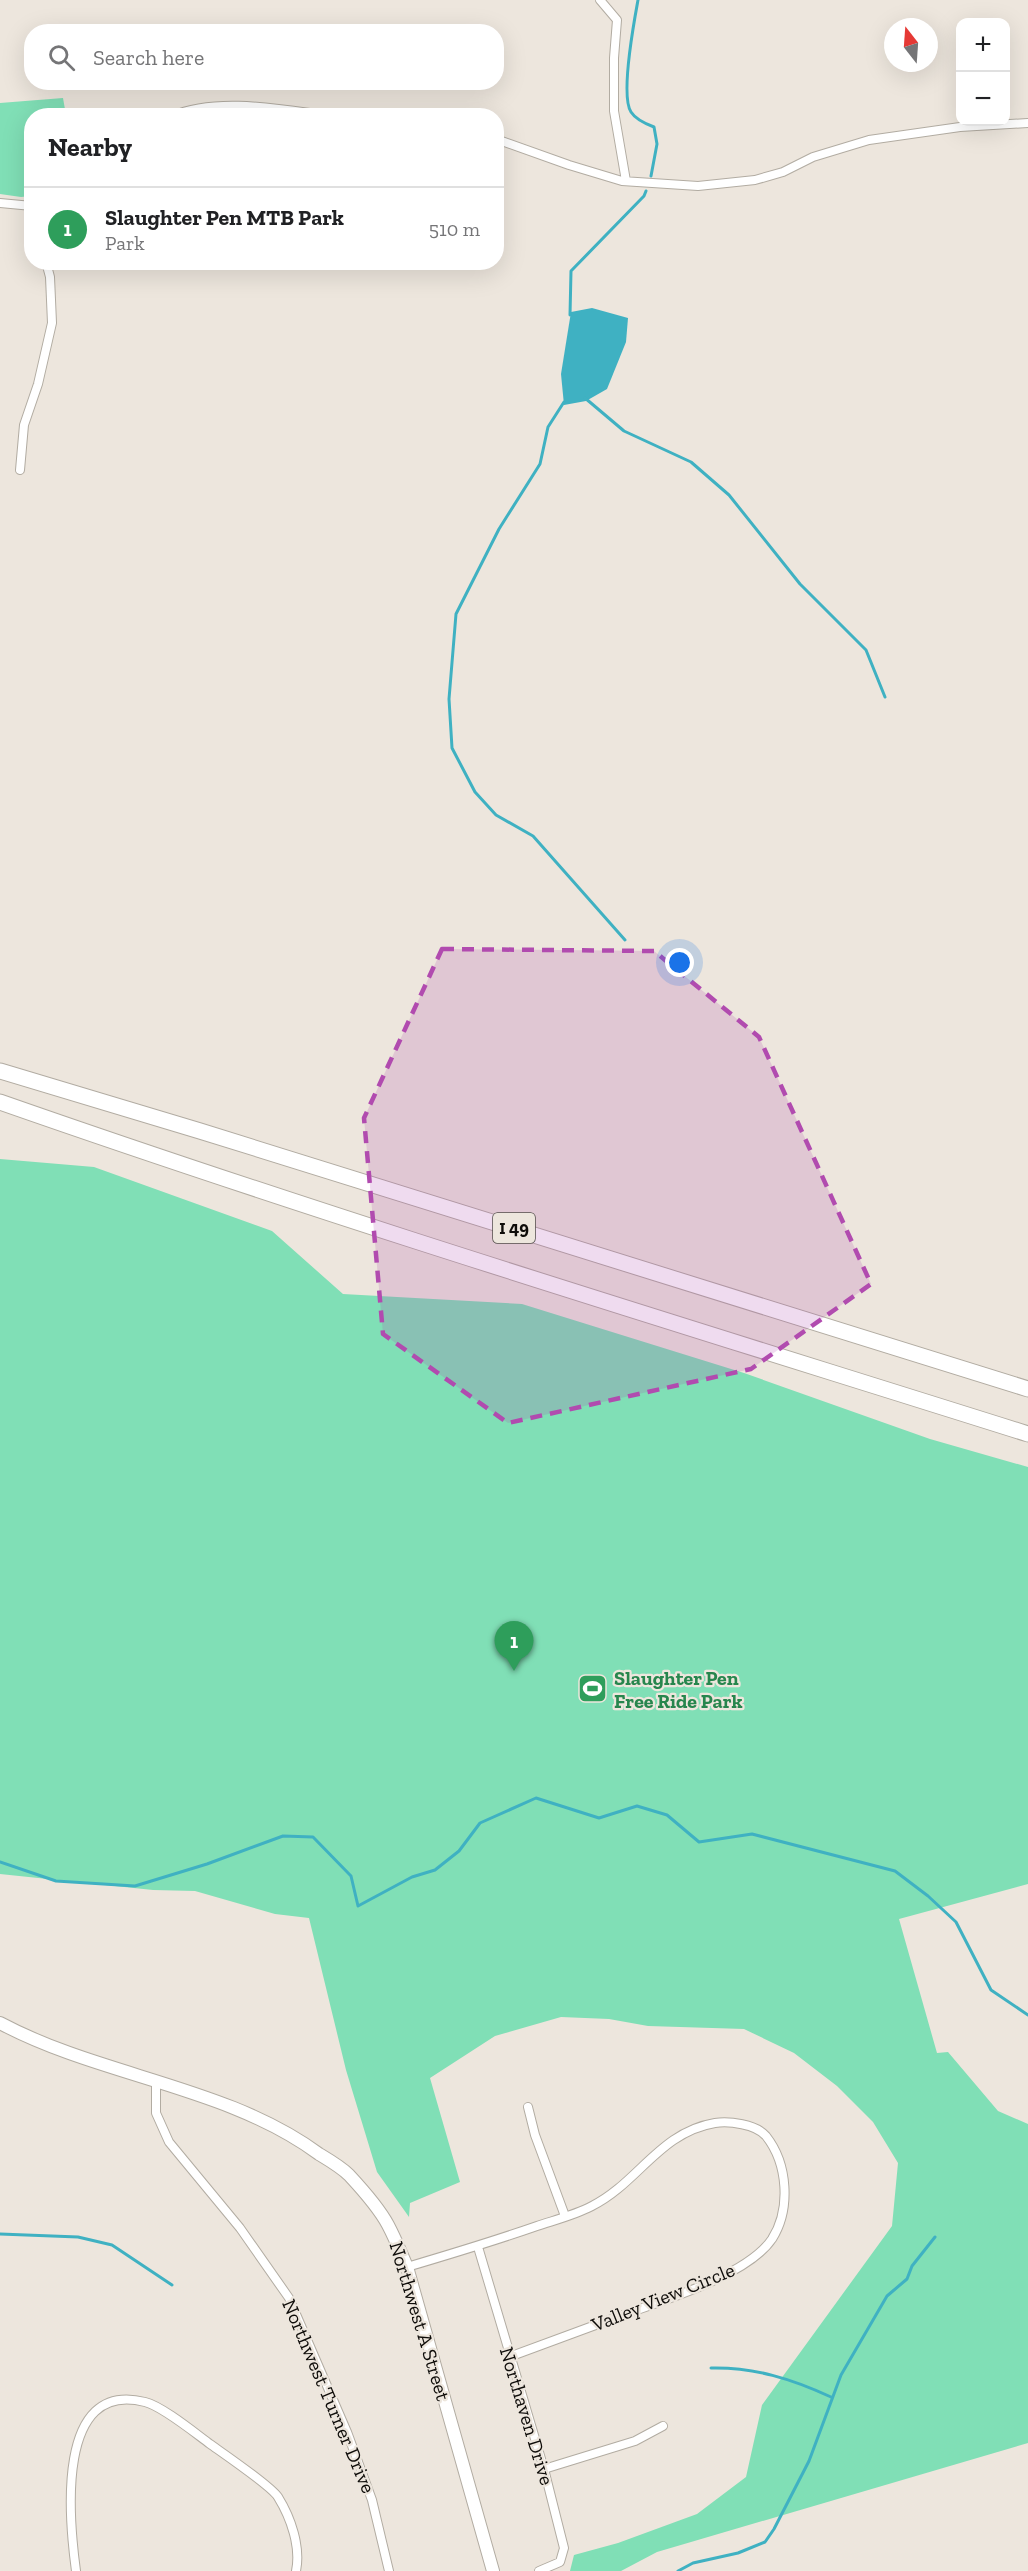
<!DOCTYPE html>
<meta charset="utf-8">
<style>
body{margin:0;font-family:"Zilla Slab",serif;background:#f2f2f2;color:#202124}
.controls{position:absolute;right:18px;top:18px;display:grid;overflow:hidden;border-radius:12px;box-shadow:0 6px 24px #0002}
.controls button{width:54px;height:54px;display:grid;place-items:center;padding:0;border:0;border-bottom:2px solid #e0e0e0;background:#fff;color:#202124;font:30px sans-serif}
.compass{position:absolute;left:884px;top:18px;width:54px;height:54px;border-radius:50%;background:#fff;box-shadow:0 6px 24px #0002;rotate:343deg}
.you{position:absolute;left:680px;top:963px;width:21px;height:21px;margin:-15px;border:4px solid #fff;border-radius:50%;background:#1a73e8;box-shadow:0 0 0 9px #1a73e833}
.badge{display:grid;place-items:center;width:39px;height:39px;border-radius:50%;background:#0f766e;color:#fff;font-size:20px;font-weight:700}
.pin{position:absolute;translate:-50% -50px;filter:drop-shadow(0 2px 3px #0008)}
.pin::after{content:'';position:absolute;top:32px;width:21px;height:18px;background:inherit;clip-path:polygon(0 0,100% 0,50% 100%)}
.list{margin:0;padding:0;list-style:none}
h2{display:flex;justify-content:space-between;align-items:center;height:78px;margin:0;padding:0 24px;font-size:26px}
h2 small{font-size:20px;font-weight:400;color:#757577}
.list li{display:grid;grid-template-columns:39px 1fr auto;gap:18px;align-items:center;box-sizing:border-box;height:84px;padding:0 24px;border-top:2px solid #e0e0e0}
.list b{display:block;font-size:22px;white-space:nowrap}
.list p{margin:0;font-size:20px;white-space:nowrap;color:#757577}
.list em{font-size:20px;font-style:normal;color:#757577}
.icon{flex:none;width:33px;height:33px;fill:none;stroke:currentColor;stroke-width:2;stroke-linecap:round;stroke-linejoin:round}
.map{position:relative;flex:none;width:1028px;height:2571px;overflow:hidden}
.search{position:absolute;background:#fff;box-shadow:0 6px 24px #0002;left:24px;top:24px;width:480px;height:66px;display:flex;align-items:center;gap:15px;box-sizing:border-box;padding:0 21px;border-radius:24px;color:#757577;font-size:22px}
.panel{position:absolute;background:#fff;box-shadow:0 6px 24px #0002;left:24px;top:108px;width:480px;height:162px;border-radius:24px}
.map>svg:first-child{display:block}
.green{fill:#80dfb6}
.water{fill:#3fb1c2}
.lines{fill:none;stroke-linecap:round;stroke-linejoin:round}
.stream{stroke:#3fb1c2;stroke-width:3}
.street-casing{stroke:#b2aca2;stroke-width:10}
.secondary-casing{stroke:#b2aca2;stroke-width:14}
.highway-casing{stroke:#b2aca2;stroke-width:17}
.street{stroke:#fff;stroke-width:8}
.secondary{stroke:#fff;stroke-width:12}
.highway{stroke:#fff;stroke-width:15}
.marked{fill:#b14baf;fill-opacity:0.2;stroke:#b14baf;stroke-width:4.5;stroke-dasharray:12 8;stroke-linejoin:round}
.labels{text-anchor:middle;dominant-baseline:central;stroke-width:4.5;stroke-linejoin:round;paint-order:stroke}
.shield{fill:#ede6dd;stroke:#514d49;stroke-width:1.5}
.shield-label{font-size:18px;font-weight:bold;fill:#0e0c09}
.leisure-label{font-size:20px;font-weight:bold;fill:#27864d;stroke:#ede6dd;text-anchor:start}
.street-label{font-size:20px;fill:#0e0c09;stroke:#ede6dd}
</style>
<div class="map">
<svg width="1028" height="2571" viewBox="0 0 1028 2571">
<rect width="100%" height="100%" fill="#ede6dd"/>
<!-- green -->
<path class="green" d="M63,98L66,115L32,116L31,196L21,197L0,194V103Z
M0,1159L94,1167L272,1231L343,1294L522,1304L744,1373L930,1439L1028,1467V1884L899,1919L937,2053L948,2052L998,2111L1028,2124V2443L657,2552L621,2571H570L574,2555L618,2543L697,2514L746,2477L762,2405L892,2226L898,2163L873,2122L837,2086L794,2053L744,2029L648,2026L609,2019L561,2017L495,2036L430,2078L460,2182L410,2203L409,2217L377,2172L346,2070L309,1918L275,1914L195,1891L153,1890L0,1874Z"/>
<!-- water -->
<path class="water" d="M592,308L628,318L626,342L607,389L586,401L564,405L561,374L571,312Z"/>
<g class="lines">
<!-- stream -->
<path class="stream" d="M638,0C634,22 620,95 631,112C636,120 646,124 654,127L657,144L651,176
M570,315L571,271L644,196L646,191
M585,398L624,431L691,462L729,495L800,584L866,650L885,697
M564,402L548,427L540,464L499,529L456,614L449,699L452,748L475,792L496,815L533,836L625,940
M0,1862L56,1881L135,1886L207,1864L283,1836L313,1837L351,1876L358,1906L412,1877L435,1870L459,1851L480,1823L536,1798L599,1818L637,1806L667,1815L699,1842L752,1834L895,1871L928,1896L956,1922L991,1990L1028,2015
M0,2234L78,2237L112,2245L172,2285
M711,2368C754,2367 792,2379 831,2397
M678,2571L693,2563L738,2553L765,2542L774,2529L809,2461L841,2375L887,2296L907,2279L912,2266L935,2237"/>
<defs>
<path id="street" d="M600,0L617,20L614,58V111L626,181
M172,116C218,96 284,110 332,116
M496,139L569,165L622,181L698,186L755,180L783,172L813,157L869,140L960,127L1028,123
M0,203L32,206
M20,470L24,425L38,384L52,323L50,277L46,262
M156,2082V2113L169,2142L240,2228L289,2298L347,2432L372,2500L389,2571
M528,2107L535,2135L565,2216
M478,2247L544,2469L564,2548L560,2562L539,2571
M407,2267C451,2254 494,2241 537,2226C555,2220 575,2215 592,2206C638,2183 660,2132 715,2123C729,2121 756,2124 766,2136C788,2164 791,2209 772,2239C747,2276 661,2301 620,2316C583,2330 546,2343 509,2357
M544,2469L635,2441L663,2426
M76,2571C69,2519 55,2379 145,2402C162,2406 195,2433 210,2444C224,2454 271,2486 278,2497C291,2518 301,2547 296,2571"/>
<path id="secondary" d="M0,2023C101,2077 227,2086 319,2154C329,2160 341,2167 349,2175C362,2189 379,2208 388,2225C395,2238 401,2253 407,2267L493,2571"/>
<path id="highway" d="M0,1071L200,1131L1028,1389
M0,1102C340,1221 685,1326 1028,1434"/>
</defs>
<!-- street casing -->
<use href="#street" class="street-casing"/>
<!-- secondary casing -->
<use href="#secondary" class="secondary-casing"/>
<!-- highway casing -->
<use href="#highway" class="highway-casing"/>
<!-- street -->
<use href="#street" class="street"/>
<!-- secondary -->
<use href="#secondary" class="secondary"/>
<!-- highway -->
<use href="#highway" class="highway"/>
</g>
<!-- marked area -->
<path class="marked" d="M442,949L654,951L759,1037L871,1284L751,1369L508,1423L383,1334L364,1118Z"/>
<!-- icons -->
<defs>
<symbol id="stadium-square" viewBox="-11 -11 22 22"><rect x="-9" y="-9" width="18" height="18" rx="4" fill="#2e9e5b" stroke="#ede6dd"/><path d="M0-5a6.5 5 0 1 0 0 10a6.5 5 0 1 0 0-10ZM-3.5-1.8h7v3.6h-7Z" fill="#fff"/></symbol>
</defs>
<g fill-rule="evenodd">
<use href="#stadium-square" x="576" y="1672" width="33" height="33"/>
</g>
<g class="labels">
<!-- shield labels -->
<rect class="shield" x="493" y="1213" width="42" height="30" rx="4.5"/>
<g class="shield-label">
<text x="514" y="1228">I 49</text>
</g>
<!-- leisure labels -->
<g class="leisure-label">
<text x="614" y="1678">Slaughter Pen<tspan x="614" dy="23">Free Ride Park</tspan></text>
</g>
<!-- street labels -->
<g class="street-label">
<text transform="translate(663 2297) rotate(-22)">Valley View Circle</text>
<text transform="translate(420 2321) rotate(73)">Northwest A Street</text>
<text transform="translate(329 2396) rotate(67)">Northwest Turner Drive</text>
<text transform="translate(527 2416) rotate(73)">Northaven Drive</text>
</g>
</g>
</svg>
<div class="controls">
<button>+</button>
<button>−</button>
</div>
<svg class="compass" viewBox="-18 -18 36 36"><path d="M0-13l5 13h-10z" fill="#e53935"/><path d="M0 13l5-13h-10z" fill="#757577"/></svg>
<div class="you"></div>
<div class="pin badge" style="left:514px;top:1671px;background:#2e9e5b">1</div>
<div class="search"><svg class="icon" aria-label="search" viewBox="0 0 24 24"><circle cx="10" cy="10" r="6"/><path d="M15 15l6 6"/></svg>Search here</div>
<section class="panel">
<h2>Nearby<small></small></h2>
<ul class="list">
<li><span class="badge" style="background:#2e9e5b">1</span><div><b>Slaughter Pen MTB Park</b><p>Park</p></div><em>510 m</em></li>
</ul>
</section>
</div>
